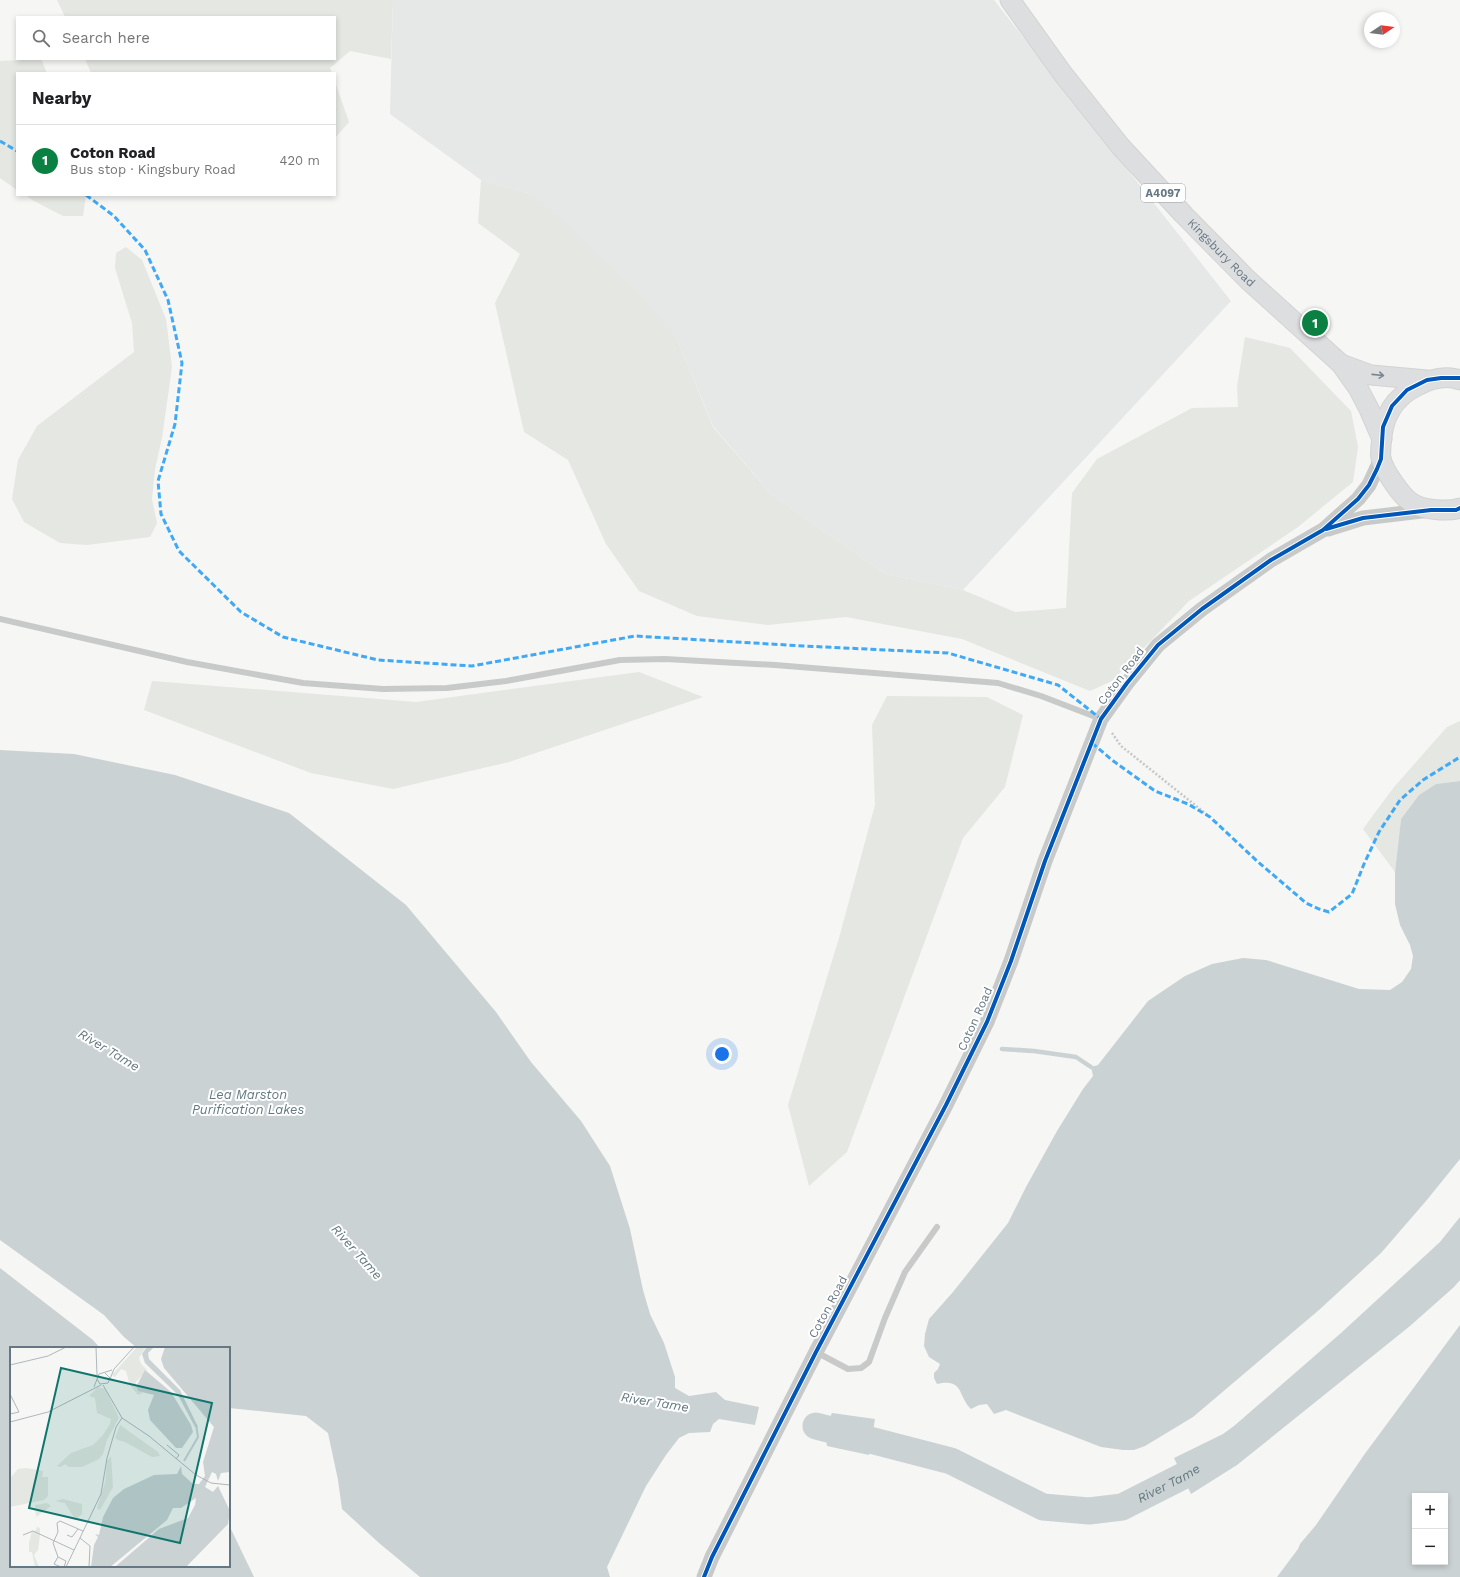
<!DOCTYPE html>
<meta charset="utf-8">
<style>
body{margin:0;font-family:"Work Sans",sans-serif;background:#f6f6f6;color:#202124}
.controls{position:absolute;right:12px;bottom:12px;display:grid;overflow:hidden;border-radius:0px;box-shadow:0 2px 6px #0003}
.controls button{width:36px;height:36px;display:grid;place-items:center;padding:0;border:0;border-bottom:1px solid #e0e0e0;background:#fff;color:#202124;font:20px sans-serif}
.compass{position:absolute;left:1364px;top:12px;width:36px;height:36px;border-radius:50%;background:#fff;box-shadow:0 2px 6px #0003;rotate:77deg}
.you{position:absolute;left:722px;top:1054px;width:14px;height:14px;margin:-10px;border:3px solid #fff;border-radius:50%;background:#1a73e8;box-shadow:0 0 0 6px #1a73e833}
.badge{display:grid;place-items:center;width:26px;height:26px;border-radius:50%;background:#0b8043;color:#fff;font-size:13px;font-weight:700}
.pin{position:absolute;translate:-50% -50%;border:2px solid #fff;box-shadow:0 1px 4px #0006}
.list{margin:0;padding:0;list-style:none}
h2{display:flex;justify-content:space-between;align-items:center;height:52px;margin:0;padding:0 16px;font-size:17px}
h2 small{font-size:13px;font-weight:400;color:#757577}
.list li{display:grid;grid-template-columns:26px 1fr auto;gap:12px;align-items:center;box-sizing:border-box;height:72px;padding:0 16px;border-top:1px solid #e0e0e0}
.list b{display:block;font-size:15px;white-space:nowrap}
.list p{margin:0;font-size:13px;white-space:nowrap;color:#757577}
.list em{font-size:13px;font-style:normal;color:#757577}
.icon{flex:none;width:22px;height:22px;fill:none;stroke:currentColor;stroke-width:2;stroke-linecap:round;stroke-linejoin:round}
.map{position:relative;flex:none;width:1460px;height:1577px;overflow:hidden}
.search{position:absolute;background:#fff;box-shadow:0 2px 6px #0003;left:16px;top:16px;width:320px;height:44px;display:flex;align-items:center;gap:10px;box-sizing:border-box;padding:0 14px;border-radius:0px;color:#757577;font-size:15px}
.panel{position:absolute;background:#fff;box-shadow:0 2px 6px #0003;left:16px;top:72px;width:320px;height:124px;border-radius:0px}
.map>svg:first-child{display:block}
.built{fill:#e6e7e7}
.green{fill:#e4e7e2}
.water{fill:#cad2d4;fill-rule:evenodd}
.lines{fill:none;stroke-linecap:round;stroke-linejoin:round}
.stream{stroke:#cad2d4;stroke-width:4.5}
.river{stroke:#cad2d4;stroke-width:27}
.primary-casing{stroke:#d2d3d2;stroke-width:21}
.path{stroke:#c6c7c8;stroke-width:2.5;stroke-dasharray:2 2;stroke-linecap:butt}
.service{stroke:#c8caca;stroke-width:6}
.tertiary{stroke:#c8caca;stroke-width:15}
.primary{stroke:#dddedf;stroke-width:19}
.quiet{stroke:#3fa9f5;stroke-width:3;stroke-dasharray:6 3;stroke-linecap:butt}
.cycleway-casing{stroke:#fff;stroke-width:6}
.cycleway{stroke:#0057b8;stroke-width:4}
.oneway{stroke:#788692}
.labels{text-anchor:middle;dominant-baseline:central;stroke-width:4;stroke-linejoin:round;paint-order:stroke}
.shield{fill:#fff;stroke:#94a0a9;stroke-width:1}
.shield-label{font-size:11px;font-weight:bold;fill:#667784}
.street-label{font-size:12px;fill:#667784;stroke:#fff}
.water-label{font-size:13px;font-style:italic;fill:#627880;stroke:#fff}
.inset-river{fill:none;stroke:#cad2d4;stroke-width:2}
.inset-road{fill:none;stroke:#afb8bd;stroke-width:1}
.view{fill:#0f766e;fill-opacity:0.15;stroke:#0f766e;stroke-width:2}
.inset-edge{fill:none;stroke:#667784;stroke-width:2}
</style>
<div class="map">
<svg width="1460" height="1577" viewBox="0 0 1460 1577">
<rect width="100%" height="100%" fill="#f6f6f4"/>
<!-- built -->
<path class="built" d="M393,0H994L1231,301L963,590L885,574L771,494L713,426L677,339L528,193L481,180L390,114Z"/>
<!-- green -->
<path class="green" d="M57,0H393L391,59L350,51L330,68L332,73H91L85,59H335V17H65Z
M41,59L47,73H17V190L0,178V61Z
M335,82L349,122L335,138Z
M481,180L528,193L567,224L640,295L677,339L713,427L771,494L885,574L963,590L1015,612L1066,608L1072,493L1097,459L1192,408L1238,407L1237,387L1245,337L1290,348L1351,411L1358,447L1353,482L1298,527L1189,601L1112,681L1090,691L962,639L846,617L768,625L697,616L639,591L606,544L568,460L524,432L495,303L520,254L478,223Z
M25,195H86L83,216H63L34,201Z
M126,247L142,260L166,319L172,367L162,438L155,469L152,499L157,523L150,537L87,545L60,543L24,522L12,499L18,460L37,426L134,352L132,323L115,268L116,253Z
M639,672L703,697L509,762L393,789L311,773L144,710L152,681L416,702Z
M887,696L987,697L1023,715L1005,787L963,838L847,1152L809,1186L788,1105L839,938L875,805L872,725Z
M1460,721V781L1436,784L1419,795L1401,819L1395,872L1363,829L1394,787L1447,727Z"/>
<!-- water -->
<path class="water" d="M0,750L74,754L175,775L289,813L406,905L496,1012L531,1062L581,1121L610,1166L630,1229L643,1290L650,1314L664,1343L675,1377V1388L689,1396L716,1392L725,1400L759,1407L755,1425L719,1419L713,1424L710,1432L689,1433L679,1438L666,1455L646,1486L607,1567L610,1577H420L379,1543L342,1509L338,1480L328,1433L306,1416L229,1408V1348H137L124,1337L104,1315L0,1240Z
M1460,781V1159L1426,1201L1381,1253L1319,1310L1193,1417L1145,1446L1134,1450H1123L1101,1447L1006,1410L994,1414L987,1404L979,1405L971,1409C957,1395 964,1378 937,1384L934,1378V1373L938,1369L940,1364L929,1357L924,1346L925,1334L929,1319L953,1292L1008,1223L1026,1187L1057,1131L1083,1089L1093,1076L1091,1067L1098,1065L1148,1001L1185,976L1212,964L1243,958L1266,960L1359,989L1390,990L1402,982L1411,969L1413,956L1410,945L1400,925L1395,904V872L1401,819L1419,795L1436,784Z
M1460,1217V1280L1454,1287L1410,1326L1237,1465L1191,1494L1174,1458L1223,1434L1234,1426L1341,1333L1440,1242Z
M0,1268L93,1340L100,1348H11V1566H229V1525L254,1577H0Z
M1460,1325V1577H1277L1298,1549L1300,1544L1316,1525L1364,1455ZM1415,1496H1445V1562H1415Z
M832,1413L875,1419L869,1455L827,1446L826,1439L816,1437L818,1417H830Z"/>
<g class="lines">
<!-- stream -->
<path class="stream" d="M1002,1049L1034,1051L1076,1057L1091,1067"/>
<!-- river -->
<path class="river" id="s1" d="M816,1426L951,1461L1043,1507L1089,1511L1122,1507L1185,1475L1214,1457"/>
<defs>
<g id="primary">
<path id="s2" d="M1010,0L1063,74L1121,147L1184,215L1248,280L1341,364L1358,388L1369,409L1382,439"/>
<path d="M1341,364L1371,375L1427,380"/>
<path d="M1460,380C1447,375 1431,379 1419,385C1393,397 1382,418 1381,446C1381,450 1380,455 1381,458C1383,470 1402,497 1412,503C1423,510 1448,512 1460,508"/>
</g>
</defs>
<!-- primary casing -->
<use href="#primary" class="primary-casing"/>
<!-- path -->
<path class="path" d="M1112,733L1121,746L1210,817"/>
<!-- service -->
<path class="service" d="M0,619L187,662L303,683L383,689L447,688L506,681L620,660L665,659L775,665L998,683L1041,696L1101,719
M816,1352L848,1369L861,1368L869,1362L885,1318L905,1272L937,1227"/>
<!-- tertiary -->
<path class="tertiary" d="M1328,529L1363,518L1430,510
M704,1577L712,1557L816,1352L946,1105L987,1022L1011,961L1045,861L1101,719L1127,683L1158,645L1202,609L1271,560L1323,530L1358,499L1369,485L1381,459"/>
<!-- primary -->
<use href="#primary" class="primary"/>
<!-- quiet -->
<path class="quiet" d="M0,141L17,151
M86,195L114,216L145,250L168,300L182,363L175,424L158,481L161,514L179,551L241,612L283,637L378,660L472,666L635,636L804,646L948,653L1058,685L1101,719
M1092,743L1112,760L1155,791L1188,804L1210,817L1257,861L1306,903L1319,909L1329,912L1352,894L1364,864L1379,832L1400,800L1423,780L1460,757"/>
<defs>
<path id="cycleway" d="M1326,529L1363,518L1431,510H1456L1460,508
M704,1577L712,1557L816,1352L946,1105L987,1022L1011,961L1045,861L1101,719L1127,683L1158,645L1202,609L1271,560L1323,530L1358,499L1369,485L1377,469L1381,459L1383,427L1392,406L1407,390L1427,380L1441,378H1460"/>
</defs>
<!-- cycleway casing -->
<use href="#cycleway" class="cycleway-casing"/>
<!-- cycleway -->
<use href="#cycleway" class="cycleway"/>
</g>
<!-- one-way arrows -->
<defs><path id="oneway-shaft" d="M-6 0H5M1.5-3L5.5 0L1.5 3" fill="none" stroke-width="1.6" stroke-linecap="round" stroke-linejoin="round"/></defs>
<use class="oneway" href="#oneway-shaft" transform="translate(1378 375) rotate(6)"/>
<g class="labels">
<!-- shield labels -->
<rect class="shield" x="1141" y="184" width="44" height="18" rx="3"/>
<g class="shield-label">
<text x="1163" y="193">A4097</text>
</g>
<!-- street labels -->
<g class="street-label">
<text stroke="none"><textPath href="#s2" startOffset="330">Kingsbury Road</textPath></text>
<text transform="translate(1121 676) rotate(-53)">Coton Road</text>
<text transform="translate(975 1019) rotate(-66)">Coton Road</text>
<text transform="translate(828 1307) rotate(-62)">Coton Road</text>
</g>
<!-- water labels -->
<g class="water-label">
<text transform="translate(109 1050) rotate(31)">River Tame</text>
<text x="248" y="1094">Lea Marston<tspan x="248" dy="15">Purification Lakes</tspan></text>
<text transform="translate(357 1252) rotate(48)">River Tame</text>
<text transform="translate(655 1402) rotate(9)">River Tame</text>
<text stroke="none"><textPath href="#s1" startOffset="374">River Tame</textPath></text>
</g>
</g>
<!-- overview -->
<g transform="translate(10 1347)">
<rect width="220" height="220" fill="#f6f6f4"/>
<path d="M127,0H136L129,11L131,17L137,23L126,35V42L133,46L128,48L120,38L116,24L111,22L105,30L102,28ZM88,40L95,42L109,71L97,93L93,107L89,112L72,120H59L55,117L51,120L47,119L61,106L83,98L93,88L100,77L101,72L87,66L85,51L79,49ZM110,78L148,105L150,109L142,110L115,95L108,93L105,91ZM101,109L103,140L90,163L87,161L95,136L97,114ZM17,121L33,124L32,130H38V149L34,153L0,160V131L8,122ZM53,152L72,157V167L67,171L63,169L55,156L45,154ZM37,156L41,159L26,170L25,158ZM27,180L30,181V188L28,203L24,208L29,220H25L22,205H19V196L22,184L25,185Z" fill="#e4e7e2"/>
<path d="M137,0H144L138,6L139,12L170,43L188,80H185L168,48L135,16L132,7ZM155,0H220V125L211,126L208,134L206,127L202,125L195,140L203,145L208,139L220,164L218,177L176,220H105L149,182L178,171L185,158L186,151L171,161H163L157,173L105,216L100,220H81L84,198L88,190L85,187L89,188L93,170L103,151L114,142L144,128L167,127L171,119L172,127L183,137H189L195,129L193,115L204,80L154,21L151,12ZM135,23L161,45L181,78L183,85L172,101H166L140,73L138,63L144,48L128,44L126,40Z" fill="#cad2d4"/>
<path class="inset-river" d="M174,114L188,90L186,77"/>
<path class="inset-road" d="M86,0L87,28M0,18L38,9L56,0M87,32L90,37L98,36L100,31L95,26M100,32L104,22L124,0M93,38L112,71L139,89L186,128L201,136L220,138M84,40L89,27L102,23M0,47L9,65L0,67M0,75L38,65L91,38M157,98L169,108L166,112M13,188L23,184L64,203M57,188L62,190L68,182M70,191L80,199L79,220M48,210L56,214L54,220M51,220L44,217L48,210L43,196L48,185L47,176L50,174L73,184M56,220L91,147L97,111L106,80L112,71"/>
<path class="view" d="M51,21L202,56L170,196L19,161Z"/>
<rect width="220" height="220" class="inset-edge"/>
</g>
</svg>
<div class="controls">
<button>+</button>
<button>−</button>
</div>
<svg class="compass" viewBox="-18 -18 36 36"><path d="M0-13l5 13h-10z" fill="#e53935"/><path d="M0 13l5-13h-10z" fill="#757577"/></svg>
<div class="you"></div>
<div class="pin badge" style="left:1315px;top:323px">1</div>
<div class="search"><svg class="icon" aria-label="search" viewBox="0 0 24 24"><circle cx="10" cy="10" r="6"/><path d="M15 15l6 6"/></svg>Search here</div>
<section class="panel">
<h2>Nearby<small></small></h2>
<ul class="list">
<li><span class="badge">1</span><div><b>Coton Road</b><p>Bus stop · Kingsbury Road</p></div><em>420 m</em></li>
</ul>
</section>
</div>
